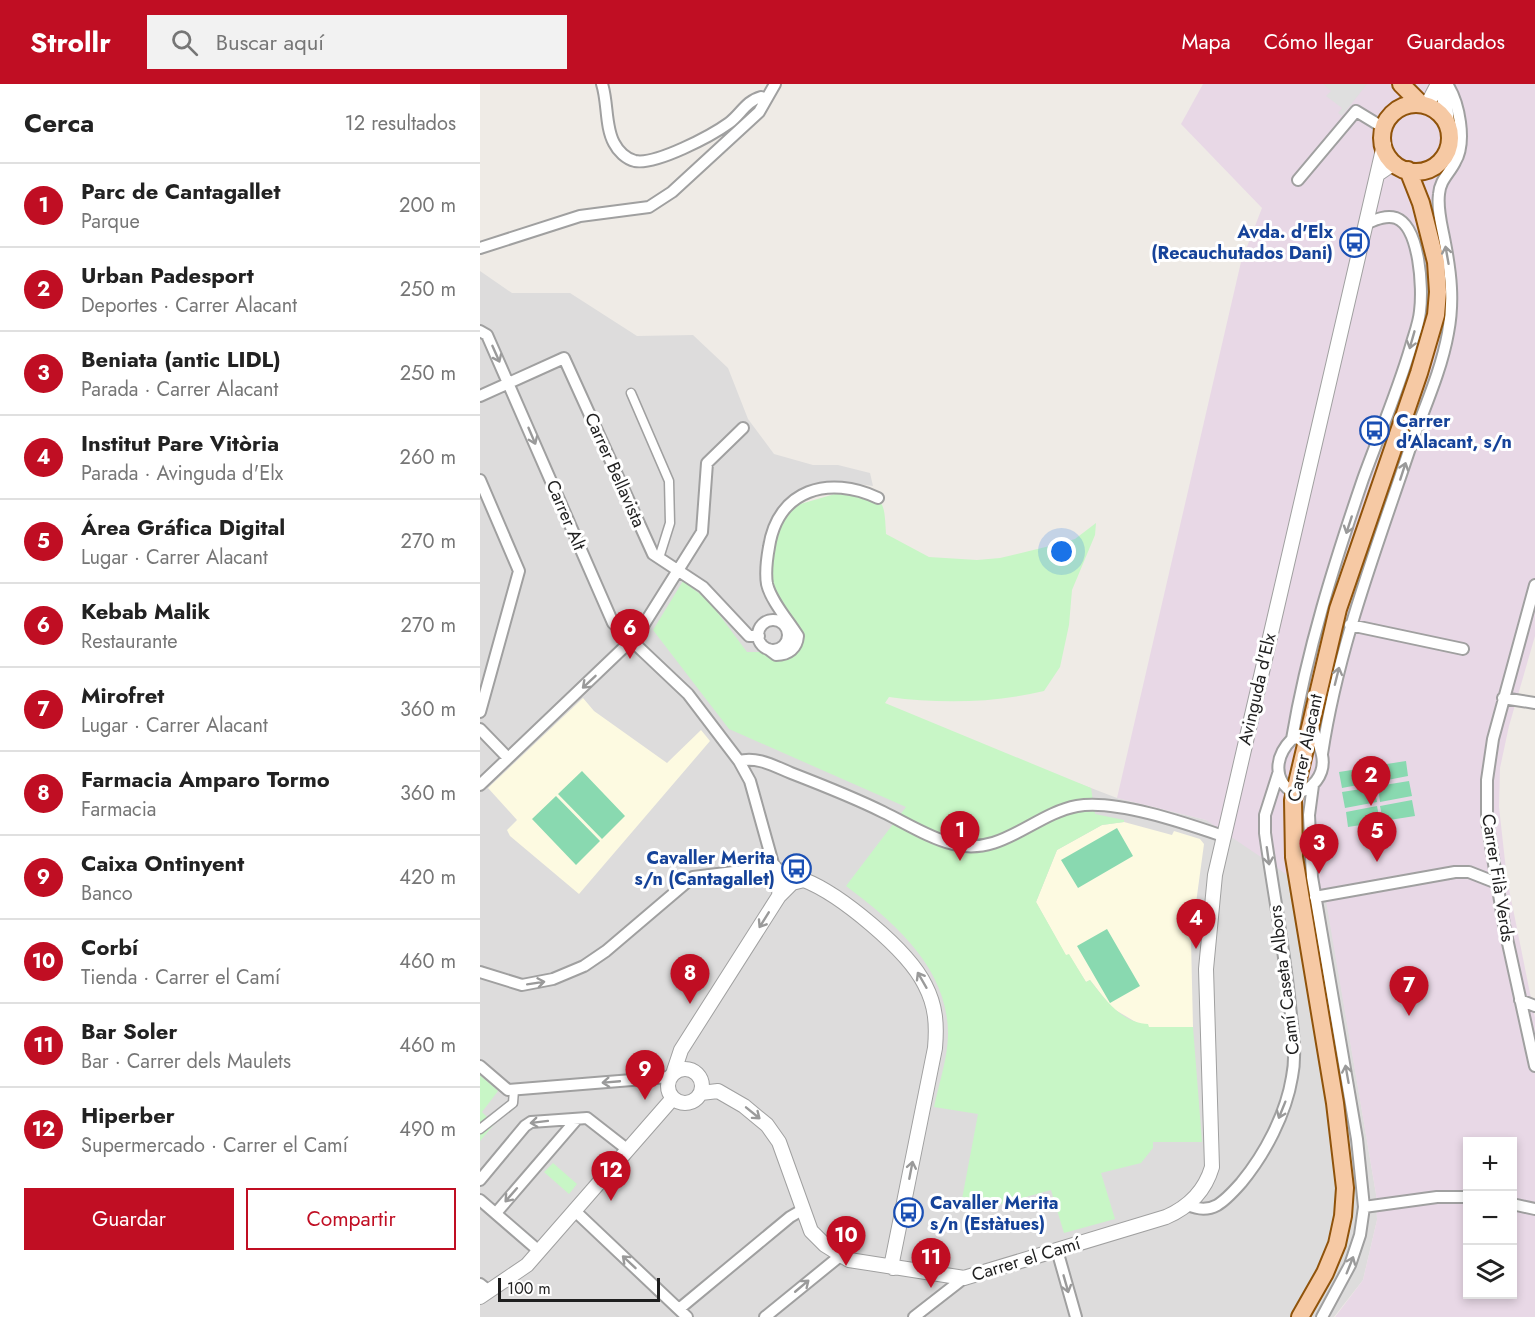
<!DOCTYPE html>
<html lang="es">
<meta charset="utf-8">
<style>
body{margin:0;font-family:Jost,sans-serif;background:#f2f2f2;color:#222}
.controls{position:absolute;right:18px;bottom:18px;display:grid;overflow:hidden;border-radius:0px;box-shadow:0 3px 9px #0003}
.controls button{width:54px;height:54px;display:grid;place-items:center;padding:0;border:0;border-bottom:2px solid #e0e0e0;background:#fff;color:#222;font:30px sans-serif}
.scale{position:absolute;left:18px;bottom:15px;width:162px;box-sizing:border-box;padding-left:6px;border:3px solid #1f1f1f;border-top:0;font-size:16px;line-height:21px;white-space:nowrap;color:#1f1f1f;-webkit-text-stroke:4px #fff;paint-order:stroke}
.you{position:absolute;left:582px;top:468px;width:21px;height:21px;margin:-15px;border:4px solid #fff;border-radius:50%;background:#1a73e8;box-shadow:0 0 0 9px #1a73e833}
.badge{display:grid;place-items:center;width:39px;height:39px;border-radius:50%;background:#c00e23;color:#fff;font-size:20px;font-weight:700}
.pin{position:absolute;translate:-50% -50px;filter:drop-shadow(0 2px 3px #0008)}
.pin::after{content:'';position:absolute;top:32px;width:21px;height:18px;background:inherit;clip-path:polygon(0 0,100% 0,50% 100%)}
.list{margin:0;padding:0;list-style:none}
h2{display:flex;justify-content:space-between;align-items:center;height:78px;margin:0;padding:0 24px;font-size:26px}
h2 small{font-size:20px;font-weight:400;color:#767676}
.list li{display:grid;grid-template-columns:39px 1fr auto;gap:18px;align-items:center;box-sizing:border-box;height:84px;padding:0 24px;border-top:2px solid #e0e0e0}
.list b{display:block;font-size:22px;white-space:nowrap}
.list p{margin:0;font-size:20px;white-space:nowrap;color:#767676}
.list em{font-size:20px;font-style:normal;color:#767676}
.actions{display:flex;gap:12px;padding:18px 24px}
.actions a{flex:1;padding:14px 0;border:2px solid #c00e23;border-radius:0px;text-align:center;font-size:21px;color:#c00e23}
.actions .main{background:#c00e23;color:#fff}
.icon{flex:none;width:33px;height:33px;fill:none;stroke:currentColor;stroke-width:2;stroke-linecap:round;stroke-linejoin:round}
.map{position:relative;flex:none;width:1055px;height:1233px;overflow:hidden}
header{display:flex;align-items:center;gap:36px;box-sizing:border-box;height:84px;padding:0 30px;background:#c00e23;color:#fff}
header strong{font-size:28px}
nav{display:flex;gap:33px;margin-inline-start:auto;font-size:21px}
.search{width:420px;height:54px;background:#f2f2f2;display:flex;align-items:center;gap:15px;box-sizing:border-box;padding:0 21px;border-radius:0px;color:#767676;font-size:22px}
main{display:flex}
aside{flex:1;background:#fff}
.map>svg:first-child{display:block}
.residential{fill:#dddcdc}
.industrial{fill:#e8d8e6;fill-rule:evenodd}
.education{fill:#fdfae1}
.park{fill:#c8f6c6}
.pitch{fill:#89d9b0}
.parking{fill:#dfdfdf}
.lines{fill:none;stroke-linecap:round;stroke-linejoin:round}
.pedestrian-casing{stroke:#a0a0a0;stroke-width:11}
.minor-casing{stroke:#a0a0a0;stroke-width:14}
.tertiary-casing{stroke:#a0a0a0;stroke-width:16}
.primary-casing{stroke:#90530a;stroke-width:20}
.pedestrian{stroke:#fff;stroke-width:8}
.minor{stroke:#fff;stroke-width:10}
.tertiary{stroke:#fff;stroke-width:14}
.primary{stroke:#f6c9a4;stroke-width:16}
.oneway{stroke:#9a9a9a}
.labels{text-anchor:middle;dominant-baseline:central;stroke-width:6;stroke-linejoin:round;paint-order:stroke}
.transit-label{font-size:18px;font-weight:bold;fill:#164399;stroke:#fff;text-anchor:end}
.street-label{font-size:18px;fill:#1f1f1f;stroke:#fff}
</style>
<header>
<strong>Strollr</strong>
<div class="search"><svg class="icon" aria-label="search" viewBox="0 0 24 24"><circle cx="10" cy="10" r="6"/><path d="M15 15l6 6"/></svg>Buscar aquí</div>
<nav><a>Mapa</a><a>Cómo llegar</a><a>Guardados</a></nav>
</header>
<main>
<aside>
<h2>Cerca<small>12 resultados</small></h2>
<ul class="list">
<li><span class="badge">1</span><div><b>Parc de Cantagallet</b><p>Parque</p></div><em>200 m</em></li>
<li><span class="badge">2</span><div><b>Urban Padesport</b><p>Deportes · Carrer Alacant</p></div><em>250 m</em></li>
<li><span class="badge">3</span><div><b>Beniata (antic LIDL)</b><p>Parada · Carrer Alacant</p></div><em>250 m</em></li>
<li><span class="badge">4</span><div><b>Institut Pare Vitòria</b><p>Parada · Avinguda d'Elx</p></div><em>260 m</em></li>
<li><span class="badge">5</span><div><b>Área Gráfica Digital</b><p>Lugar · Carrer Alacant</p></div><em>270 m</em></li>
<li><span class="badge">6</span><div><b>Kebab Malik</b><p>Restaurante</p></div><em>270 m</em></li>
<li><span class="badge">7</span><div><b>Mirofret</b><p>Lugar · Carrer Alacant</p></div><em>360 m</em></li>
<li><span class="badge">8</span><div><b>Farmacia Amparo Tormo</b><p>Farmacia</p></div><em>360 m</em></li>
<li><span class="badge">9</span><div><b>Caixa Ontinyent</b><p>Banco</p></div><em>420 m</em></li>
<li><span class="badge">10</span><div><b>Corbí</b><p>Tienda · Carrer el Camí</p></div><em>460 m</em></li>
<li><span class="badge">11</span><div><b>Bar Soler</b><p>Bar · Carrer dels Maulets</p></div><em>460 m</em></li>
<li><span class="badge">12</span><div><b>Hiperber</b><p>Supermercado · Carrer el Camí</p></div><em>490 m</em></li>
</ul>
<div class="actions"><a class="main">Guardar</a><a>Compartir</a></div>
</aside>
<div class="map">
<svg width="1055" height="1233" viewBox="0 0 1055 1233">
<rect width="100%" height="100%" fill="#efebe6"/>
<!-- residential -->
<path class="residential" d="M0,187L32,209H90L157,252L213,251L248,284L268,335L294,370L333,381H358L390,389L393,402L355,397L340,399L311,411L301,421L299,492L307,640L598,699L637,714L726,736L839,772L896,1110L897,1136L883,1196L854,1233H0Z"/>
<!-- industrial -->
<path class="industrial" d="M723,0H1055V552L1029,642L1020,684L1019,723L1027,795L1055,934V1233H855L883,1196L897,1136L896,1110L846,817L726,736L637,714L761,178L782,124L701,40ZM988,1058H1032V1210H988Z"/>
<!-- education -->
<path class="education" d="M103,614L114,627L187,679L221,646L230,657L99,810L30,752L27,746L37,736L8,704Z
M644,738L692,751L694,747L720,755L724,760L711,856L713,943H668V940H659L632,924L610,896L606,898L589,871L586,872L556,818L577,766L622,741Z"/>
<!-- park -->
<path class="park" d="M365,407C403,415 404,410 406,450L449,473L497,476L520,474L582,459L595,455L616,439L615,451L592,506L589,541L580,583L564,607C514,619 460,620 409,613L405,619L611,704L615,730L644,736V738L622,741L577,766L556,818L586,871L589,870L606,898L610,896C625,915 641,939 668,940L669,943H713L722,1058H673V1064L661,1079L621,1089L635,1135L584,1149L571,1106L493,1128L484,1124L482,1115L498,1030L454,1023C459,999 468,973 468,950C468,884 415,839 366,802L426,723L249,645L173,546L203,497L229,517L267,568H303L313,558V550L288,494L297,440L317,421Z
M0,991L18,1007L2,1028L8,1034L30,1017L38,1015V1020L33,1026L29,1023L0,1057Z
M73,1079L97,1100L89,1110L64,1088Z"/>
<!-- pitch -->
<path class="pitch" d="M926,677L928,692L897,698L894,682Z
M891,683L894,698L862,704L859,688Z
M102,687L145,732L122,755L78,710Z
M929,697L932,712L900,718L898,702Z
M894,703L897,718L865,724L862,708Z
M76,712L120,757L96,781L52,735Z
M932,716L935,732L903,737L900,722Z
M897,722L900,738L868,743L866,728Z
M637,744L653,772L598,804L581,776Z
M627,845L660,902L630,919L597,862Z"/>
<!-- parking -->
<path class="parking" d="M843,0H887L862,32L858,29L862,24L846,12L851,7Z"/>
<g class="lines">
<defs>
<path id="pedestrian" d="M151,309L189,397L190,439L179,474
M0,1045L33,1019L34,1006"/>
<path id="minor" d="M122,0C128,18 125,43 134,59C138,67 146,75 155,77C176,81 231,52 249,39C261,30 266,17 281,13L286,15
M818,96L876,27L904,44
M0,164L100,132L169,123L192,108L279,28L295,0
M0,247L7,251L133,539L208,610L259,677L270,697L294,783
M0,312L84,274L173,470L223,503L269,552H279
M0,396L39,487L0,628
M1055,501L1013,655L1007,696V737L1024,841L1055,982
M278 551a15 15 0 1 1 30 0a15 15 0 1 1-30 0Z
M870,541L983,565
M288,565L296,571C309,571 317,564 318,552C308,536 291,517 287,500C285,488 287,474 289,463C298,405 349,391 398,414
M1023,614L1055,619
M833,643C835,653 840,661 842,671C846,690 832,708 814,709C792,696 795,672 812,655L827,652L837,658
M0,645L28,674
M812,655C827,566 854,480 883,395C899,351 918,307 931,262C934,251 939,239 940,227C943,205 940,143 916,134C905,131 895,136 885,140
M842,670C858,563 897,463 931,361C944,324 961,288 968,249C974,218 971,190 965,159C962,142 957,127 959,110C960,96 969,90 975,78C987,58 979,18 967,0
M259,677C277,672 294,682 311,689C342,701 373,713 403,728C426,739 449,754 473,760C521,773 554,730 597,722C635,715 705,739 743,752
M0,701L158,550L222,448L227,379L263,344
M833,701L829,731L832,793L877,1055L884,1123L880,1151L870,1181L842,1233
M294,783L324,796
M835,813L975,788H989L1017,799
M0,888L42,901L73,895L104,882L126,867L213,793L294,783
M1040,916L1055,922
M0,982L28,1006L189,993
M0,1096L45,1042L51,1038L107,1034L148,1066
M0,1116L59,1167
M1032,1120L1055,1125
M708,1121C732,1132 745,1117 761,1099C785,1070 806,1030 812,993C817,969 812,944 810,921C804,863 793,806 785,749V731L798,690
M884,1123L957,1113H988
M95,1127L207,1233
M16,1129L97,1035
M577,1166L596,1233
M0,1200L9,1207
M199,1225L310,1133L322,1126
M285,1233L360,1172
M434,1233L484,1194"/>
<path id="tertiary" d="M963,0L967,40
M947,21L958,0
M898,90L914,79
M299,812L312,799L324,796C360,810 428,866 445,901C456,922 457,941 455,964L412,1178L413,1184
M188 1002a17 17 0 1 1 34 0a17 17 0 1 1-34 0Z
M194,987L201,966L299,812L300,800L294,783
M221,1009L238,1007L264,1022L287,1041L299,1058L331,1147L345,1161L369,1176L484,1194L686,1133C709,1123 725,1107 732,1083L726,885L735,791L904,61
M0,1213L47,1181L193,1014"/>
<path id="primary" d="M921,0L941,20
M902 54a34 34 0 1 1 68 0a34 34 0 1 1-68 0Z
M820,1233L845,1189L857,1160L863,1132L865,1104L855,1019L814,773L813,716L858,525L939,289L956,231L958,208L956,178L941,119L928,86"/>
</defs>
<!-- pedestrian casing -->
<use href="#pedestrian" class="pedestrian-casing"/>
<!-- minor casing -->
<use href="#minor" class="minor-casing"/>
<!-- tertiary casing -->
<use href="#tertiary" class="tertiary-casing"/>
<!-- primary casing -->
<use href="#primary" class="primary-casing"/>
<!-- pedestrian -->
<use href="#pedestrian" class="pedestrian"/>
<!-- minor -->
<use href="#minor" class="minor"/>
<!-- tertiary -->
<use href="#tertiary" class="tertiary"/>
<!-- primary -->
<use href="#primary" class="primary"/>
</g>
<!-- one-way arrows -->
<defs><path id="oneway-shaft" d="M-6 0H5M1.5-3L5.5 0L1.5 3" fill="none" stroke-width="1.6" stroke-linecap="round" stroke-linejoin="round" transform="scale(1.5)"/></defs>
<g class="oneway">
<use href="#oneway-shaft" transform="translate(967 171) rotate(-100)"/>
<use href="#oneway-shaft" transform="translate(932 256) rotate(106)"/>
<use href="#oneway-shaft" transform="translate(16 270) rotate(66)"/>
<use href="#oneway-shaft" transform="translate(52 352) rotate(67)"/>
<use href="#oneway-shaft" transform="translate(923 387) rotate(-72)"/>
<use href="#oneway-shaft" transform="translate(869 441) rotate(108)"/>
<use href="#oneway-shaft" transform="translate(857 592) rotate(-76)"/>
<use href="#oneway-shaft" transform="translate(109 598) rotate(137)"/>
<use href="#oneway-shaft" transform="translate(788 772) rotate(82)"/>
<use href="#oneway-shaft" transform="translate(284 836) rotate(122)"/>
<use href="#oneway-shaft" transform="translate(442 896) rotate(-120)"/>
<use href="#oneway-shaft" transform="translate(56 899) rotate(-9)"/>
<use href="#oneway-shaft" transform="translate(867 990) rotate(-100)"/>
<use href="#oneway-shaft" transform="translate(131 998) rotate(175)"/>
<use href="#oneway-shaft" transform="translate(802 1026) rotate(112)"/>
<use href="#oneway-shaft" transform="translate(273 1029) rotate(39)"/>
<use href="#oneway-shaft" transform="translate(59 1038) rotate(173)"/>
<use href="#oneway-shaft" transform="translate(431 1086) rotate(-79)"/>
<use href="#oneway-shaft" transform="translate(31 1111) rotate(131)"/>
<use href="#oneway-shaft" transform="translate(149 1178) rotate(-137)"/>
<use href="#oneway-shaft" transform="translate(870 1181) rotate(-68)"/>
<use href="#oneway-shaft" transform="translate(586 1200) rotate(74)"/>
<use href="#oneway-shaft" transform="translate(322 1202) rotate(-40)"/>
</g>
<!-- icons -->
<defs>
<symbol id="bus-ring" viewBox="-11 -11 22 22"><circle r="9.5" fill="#fff" stroke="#1a4fb4" stroke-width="1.5"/><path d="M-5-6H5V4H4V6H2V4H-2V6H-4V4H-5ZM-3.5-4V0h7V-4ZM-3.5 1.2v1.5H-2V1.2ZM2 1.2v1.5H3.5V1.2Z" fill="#1a4fb4"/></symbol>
</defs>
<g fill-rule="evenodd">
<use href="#bus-ring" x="858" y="142" width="33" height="33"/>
<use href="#bus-ring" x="878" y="330" width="33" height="33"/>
<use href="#bus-ring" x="300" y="768" width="33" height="33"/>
<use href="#bus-ring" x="412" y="1112" width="33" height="33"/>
</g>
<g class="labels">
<!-- transit labels -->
<g class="transit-label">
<text x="853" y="148">Avda. d'Elx<tspan x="853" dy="21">(Recauchutados Dani)</tspan></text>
<text x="916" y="337" text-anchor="start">Carrer<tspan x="916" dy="21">d'Alacant, s/n</tspan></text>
<text x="295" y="774">Cavaller Merita<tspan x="295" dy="21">s/n (Cantagallet)</tspan></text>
<text x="450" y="1119" text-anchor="start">Cavaller Merita<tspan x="450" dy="21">s/n (Estàtues)</tspan></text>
</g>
<!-- street labels -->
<g class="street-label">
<text transform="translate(135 386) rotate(66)">Carrer Bellavista</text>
<text transform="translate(86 431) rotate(67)">Carrer Alt</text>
<text transform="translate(777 605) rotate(-77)">Avinguda d'Elx</text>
<text transform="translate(825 664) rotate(-78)">Carrer Alacant</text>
<text transform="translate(1018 794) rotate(81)">Carrer Filà Verds</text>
<text transform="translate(804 896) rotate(-97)">Camí Caseta Albors</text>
<text transform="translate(546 1175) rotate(-17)">Carrer el Camí</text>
</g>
</g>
</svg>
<div class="controls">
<button>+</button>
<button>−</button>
<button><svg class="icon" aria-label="layers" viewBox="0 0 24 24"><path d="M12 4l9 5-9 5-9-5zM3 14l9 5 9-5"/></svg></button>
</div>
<div class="scale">100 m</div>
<div class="you"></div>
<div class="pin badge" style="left:480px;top:777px">1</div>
<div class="pin badge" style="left:891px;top:722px">2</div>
<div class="pin badge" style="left:839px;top:790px">3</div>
<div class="pin badge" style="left:716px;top:865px">4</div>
<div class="pin badge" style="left:897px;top:778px">5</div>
<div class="pin badge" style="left:150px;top:575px">6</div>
<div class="pin badge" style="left:929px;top:932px">7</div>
<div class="pin badge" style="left:210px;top:920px">8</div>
<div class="pin badge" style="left:165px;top:1016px">9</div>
<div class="pin badge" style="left:366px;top:1182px">10</div>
<div class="pin badge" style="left:451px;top:1204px">11</div>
<div class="pin badge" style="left:131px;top:1117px">12</div>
</div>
</main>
